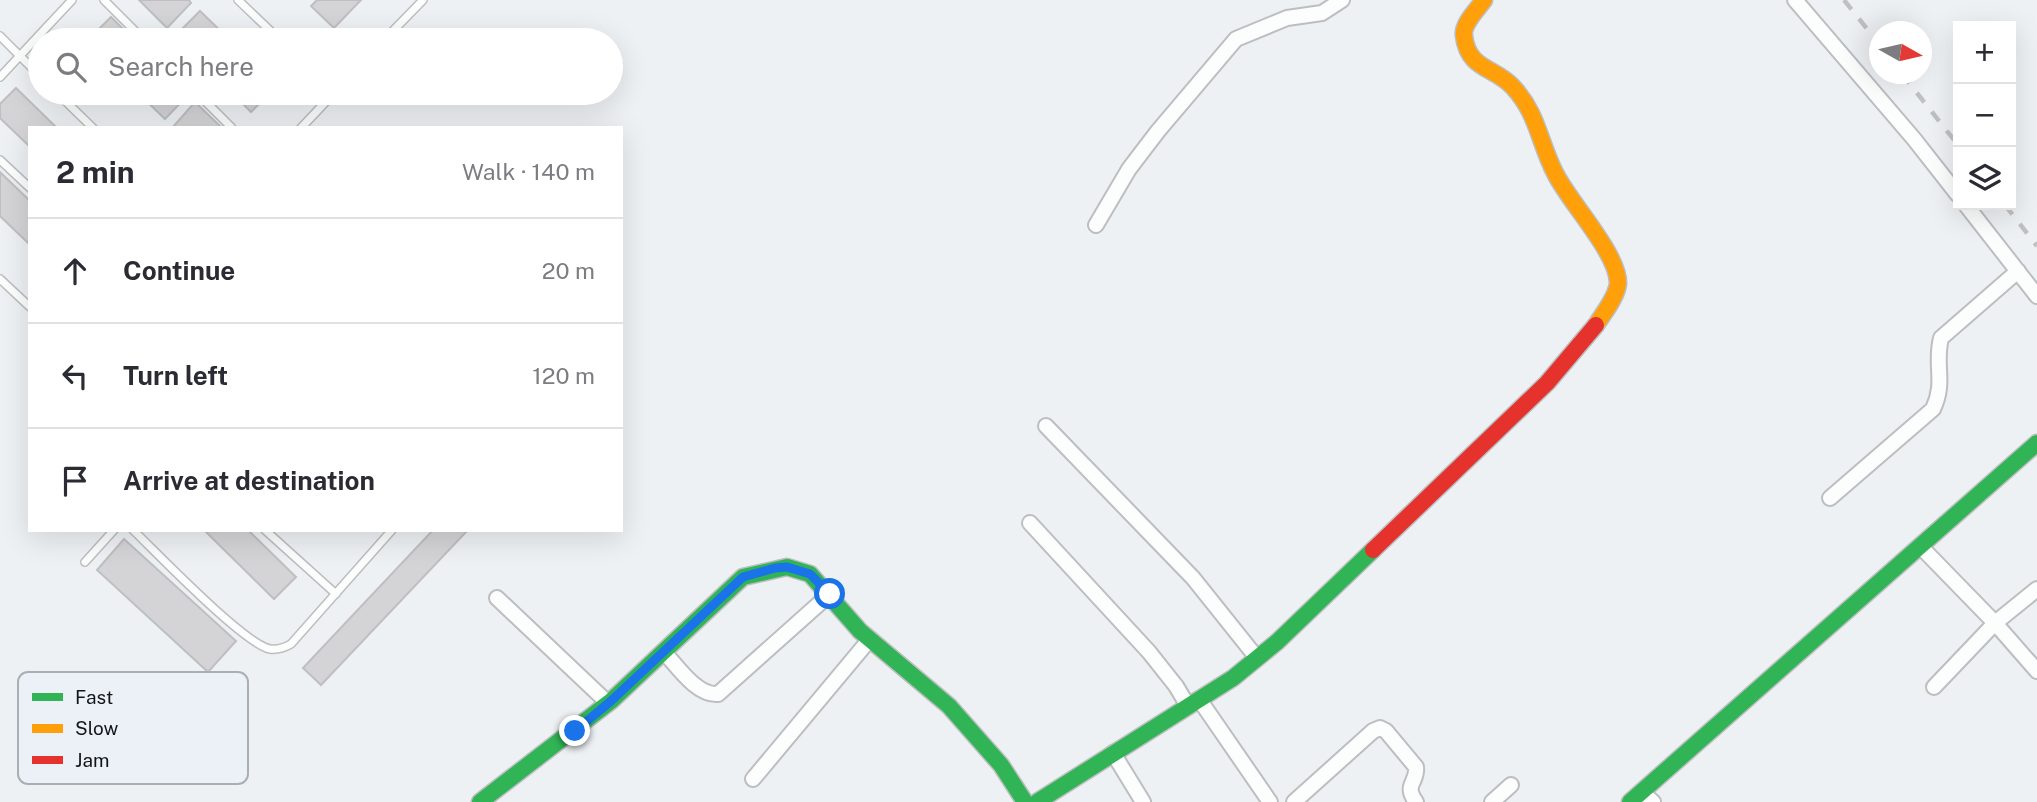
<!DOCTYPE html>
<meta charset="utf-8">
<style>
body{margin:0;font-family:"Public Sans",sans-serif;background:#f7f7f7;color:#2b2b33}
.controls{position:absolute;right:21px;top:21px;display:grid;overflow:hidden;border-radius:0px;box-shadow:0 7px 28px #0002}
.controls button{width:63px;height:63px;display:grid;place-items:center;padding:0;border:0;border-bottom:2px solid #e1e1e2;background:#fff;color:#2b2b33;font:35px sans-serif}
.compass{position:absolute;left:1869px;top:21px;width:63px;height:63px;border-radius:50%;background:#fff;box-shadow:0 7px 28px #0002;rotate:98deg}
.stop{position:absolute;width:21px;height:21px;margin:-16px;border:5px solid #1a73e8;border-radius:50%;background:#fff}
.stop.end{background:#1a73e8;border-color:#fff;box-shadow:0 2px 7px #0008}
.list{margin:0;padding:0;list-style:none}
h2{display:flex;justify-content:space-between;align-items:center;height:91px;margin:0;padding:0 28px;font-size:30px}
h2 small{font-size:23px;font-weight:400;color:#7c7c81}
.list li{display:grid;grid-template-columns:46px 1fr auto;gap:21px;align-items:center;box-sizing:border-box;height:105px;padding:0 28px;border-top:2px solid #e1e1e2}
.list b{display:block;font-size:26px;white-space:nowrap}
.list em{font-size:23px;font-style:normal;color:#7c7c81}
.icon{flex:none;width:38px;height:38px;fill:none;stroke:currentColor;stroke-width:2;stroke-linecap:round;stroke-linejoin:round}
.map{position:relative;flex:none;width:2037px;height:802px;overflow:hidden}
.search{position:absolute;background:#fff;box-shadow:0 7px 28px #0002;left:28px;top:28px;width:595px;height:77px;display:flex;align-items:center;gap:18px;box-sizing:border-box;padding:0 24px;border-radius:38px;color:#7c7c81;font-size:26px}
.panel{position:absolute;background:#fff;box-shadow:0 7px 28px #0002;left:28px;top:126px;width:595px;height:406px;border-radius:0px}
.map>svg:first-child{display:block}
.building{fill:#d4d4d6;stroke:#bfbfc1;stroke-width:2}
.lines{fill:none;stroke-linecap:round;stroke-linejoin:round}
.lane-casing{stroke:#bcbec1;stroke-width:10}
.street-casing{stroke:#bcbec1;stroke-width:18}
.fast-casing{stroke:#bcbec1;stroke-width:19}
.slow-casing{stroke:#bcbec1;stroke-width:19}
.jam-casing{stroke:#bcbec1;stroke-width:19}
.lane{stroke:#fcfdfd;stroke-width:7}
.street{stroke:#fcfdfd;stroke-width:14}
.fast{stroke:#30b455;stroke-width:16}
.slow{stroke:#ff9f0a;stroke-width:16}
.jam{stroke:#e5322d;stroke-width:16}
.rail{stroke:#bfc0c1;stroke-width:4.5;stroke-dasharray:12 12;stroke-linecap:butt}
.route{stroke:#1a73e8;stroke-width:9}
.key{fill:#ebf1f7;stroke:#aaafb4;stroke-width:2}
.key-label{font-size:19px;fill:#131517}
</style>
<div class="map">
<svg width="2037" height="802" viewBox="0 0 2037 802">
<rect width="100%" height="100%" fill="#eef1f4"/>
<!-- building -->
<path class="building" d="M139,0H189L191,3L167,28Z
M317,0H361L334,28L311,6Z
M200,11L230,40H180L175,36Z
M111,17L134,40H88Z
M16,88L57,128H30V147L0,118V104Z
M138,93H188L189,94L165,119Z
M232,93H270L251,112Z
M195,102L222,128H172Z
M0,172L30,201V245L0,216Z
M204,530H248L296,577L274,599Z
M433,530L467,531L321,685L303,668Z
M124,539L236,641L208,672L97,570Z"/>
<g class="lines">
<defs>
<path id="lane" d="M104,0L144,40
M238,0L280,40
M0,36L40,76
M384,40L423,0
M0,77L72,0
M57,93L93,128
M197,93L232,128
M301,128L334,93
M0,160L30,188
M0,279L30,307
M133,530C157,553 244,644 270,649C278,650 284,648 291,644L392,530
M265,530L336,594
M85,562L114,530"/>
<path id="street" d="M1795,0L1914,139L1958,195
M1966,205L2037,296
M1096,225L1129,169L1158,131L1236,39L1287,18L1322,13L1342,0
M1046,426L1193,578L1257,658
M1830,498L1933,409C1946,382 1934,365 1941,338L2018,271
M1030,523L1149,652L1176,686L1188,706
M1921,547L1995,623L2037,671
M497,598L608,703
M664,652C677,666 697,696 718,694L830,594
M1934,687L1995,623L2037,589
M1199,699L1270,802
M1113,753L1143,802
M753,779L870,639
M1641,792L1653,802
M1294,802L1373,731L1380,728L1386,731L1416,767C1418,783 1403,784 1416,802
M1492,802L1511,785"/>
<path id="fast" d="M480,802L611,701L743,577L787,567L810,574L860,631L949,706L1001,765L1025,802
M1037,802L1233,678L1277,642L1373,550
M1630,802L2037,443"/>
<path id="slow" d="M1484,0C1477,10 1462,24 1464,36C1468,70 1495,67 1513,87C1538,114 1539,142 1555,173C1569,202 1618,253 1618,283C1617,297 1603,314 1596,325"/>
<path id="jam" d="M1373,550L1547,383L1596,325"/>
</defs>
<!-- lane casing -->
<use href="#lane" class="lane-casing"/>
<!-- street casing -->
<use href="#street" class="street-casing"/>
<!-- fast casing -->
<use href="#fast" class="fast-casing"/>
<!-- slow casing -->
<use href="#slow" class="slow-casing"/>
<!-- jam casing -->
<use href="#jam" class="jam-casing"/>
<!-- lane -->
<use href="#lane" class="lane"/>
<!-- street -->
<use href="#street" class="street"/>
<!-- fast -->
<use href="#fast" class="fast"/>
<!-- slow -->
<use href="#slow" class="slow"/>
<!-- jam -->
<use href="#jam" class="jam"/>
<!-- rail -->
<path class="rail" d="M1844,0L1880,45
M1902,74L1958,145
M2005,205L2037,246"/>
</g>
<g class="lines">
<!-- route -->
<path class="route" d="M575,731L611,701L743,577L775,568L787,567L810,574L830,594"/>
</g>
<!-- legend -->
<rect x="18" y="672" width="230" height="112" rx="10" class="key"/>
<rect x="32" y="693" width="31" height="8" fill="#30b455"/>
<rect x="32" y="724" width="31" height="9" fill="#ff9f0a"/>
<rect x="32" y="756" width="31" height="8" fill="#e5322d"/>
<g class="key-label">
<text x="75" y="704">Fast</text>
<text x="75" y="735">Slow</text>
<text x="75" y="767">Jam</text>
</g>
</svg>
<div class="controls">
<button>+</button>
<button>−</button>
<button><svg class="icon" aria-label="layers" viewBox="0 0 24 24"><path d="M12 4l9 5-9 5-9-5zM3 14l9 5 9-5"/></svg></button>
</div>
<svg class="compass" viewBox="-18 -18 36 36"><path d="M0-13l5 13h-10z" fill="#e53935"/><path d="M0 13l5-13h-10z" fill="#7c7c81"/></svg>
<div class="stop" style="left:830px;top:594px"></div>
<div class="stop end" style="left:575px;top:731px"></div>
<div class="search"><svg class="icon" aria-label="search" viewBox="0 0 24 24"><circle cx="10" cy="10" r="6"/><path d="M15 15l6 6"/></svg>Search here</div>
<section class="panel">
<h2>2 min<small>Walk · 140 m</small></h2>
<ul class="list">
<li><svg class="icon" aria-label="ahead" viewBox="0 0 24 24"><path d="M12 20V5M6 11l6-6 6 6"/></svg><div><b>Continue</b></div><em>20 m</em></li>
<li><svg class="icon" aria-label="left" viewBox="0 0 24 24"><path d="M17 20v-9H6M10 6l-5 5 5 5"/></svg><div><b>Turn left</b></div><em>120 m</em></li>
<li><svg class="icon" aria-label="arrive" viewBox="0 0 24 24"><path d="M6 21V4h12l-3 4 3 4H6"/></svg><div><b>Arrive at destination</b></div></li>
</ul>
</section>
</div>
